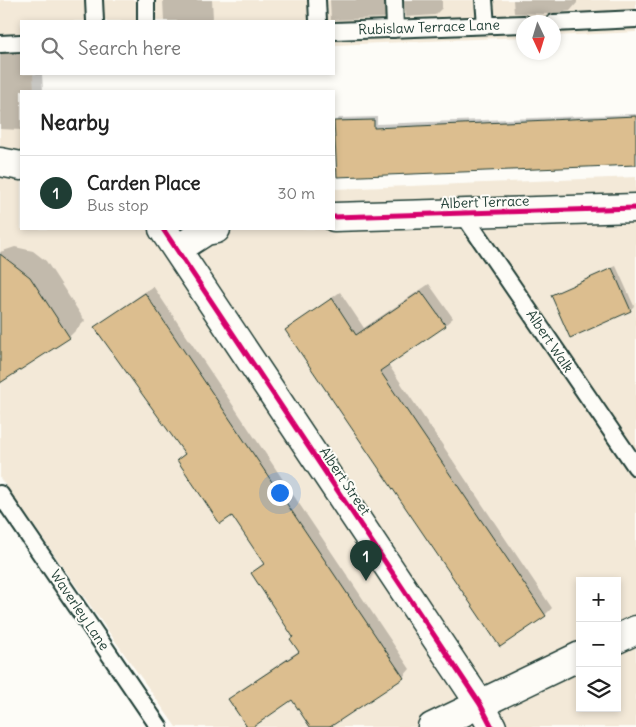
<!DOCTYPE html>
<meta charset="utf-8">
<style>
body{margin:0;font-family:Delius,sans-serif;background:#f6f6f6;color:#222}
.controls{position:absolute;right:15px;bottom:15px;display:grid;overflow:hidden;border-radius:0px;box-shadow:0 2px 8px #0003}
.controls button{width:45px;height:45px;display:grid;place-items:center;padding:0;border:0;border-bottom:1px solid #e0e0e0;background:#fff;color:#222;font:25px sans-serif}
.compass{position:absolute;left:516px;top:15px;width:45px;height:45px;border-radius:50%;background:#fff;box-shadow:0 2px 8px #0003;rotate:176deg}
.you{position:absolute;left:279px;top:492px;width:18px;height:18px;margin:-12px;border:4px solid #fff;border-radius:50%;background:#1a73e8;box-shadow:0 0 0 8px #1a73e833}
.badge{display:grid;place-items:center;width:32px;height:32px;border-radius:50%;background:#1f3d34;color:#fff;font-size:16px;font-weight:700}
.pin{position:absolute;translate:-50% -41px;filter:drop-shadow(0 1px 2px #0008)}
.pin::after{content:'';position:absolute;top:26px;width:18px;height:15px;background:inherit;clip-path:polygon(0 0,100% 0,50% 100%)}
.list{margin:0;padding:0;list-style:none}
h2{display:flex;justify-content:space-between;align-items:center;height:65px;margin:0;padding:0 20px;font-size:21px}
h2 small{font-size:16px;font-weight:400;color:#767676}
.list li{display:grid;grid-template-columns:32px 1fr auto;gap:15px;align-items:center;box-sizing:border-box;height:75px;padding:0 20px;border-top:1px solid #e0e0e0}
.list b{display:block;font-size:19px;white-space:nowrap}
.list p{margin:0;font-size:16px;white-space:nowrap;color:#767676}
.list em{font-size:16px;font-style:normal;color:#767676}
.icon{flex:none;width:28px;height:28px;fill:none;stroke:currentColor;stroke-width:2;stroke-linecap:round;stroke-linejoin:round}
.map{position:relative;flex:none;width:636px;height:727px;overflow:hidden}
.search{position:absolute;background:#fff;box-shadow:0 2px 8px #0003;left:20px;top:20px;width:315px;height:55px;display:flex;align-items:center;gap:12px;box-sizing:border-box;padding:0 18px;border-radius:0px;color:#767676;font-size:19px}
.panel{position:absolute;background:#fff;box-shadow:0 2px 8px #0003;left:20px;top:90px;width:315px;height:140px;border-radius:0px}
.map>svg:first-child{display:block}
.built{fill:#f3e9d8;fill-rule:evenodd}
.shadow{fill:#0003}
.building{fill:#dcbe8f;stroke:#1f3d34}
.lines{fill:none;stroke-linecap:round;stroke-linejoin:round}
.service-casing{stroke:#1f3d34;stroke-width:20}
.minor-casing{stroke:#1f3d34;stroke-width:31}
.tertiary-casing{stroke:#1f3d34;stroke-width:31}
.primary-casing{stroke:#1f3d34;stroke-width:31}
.service{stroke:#fdfcf7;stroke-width:16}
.minor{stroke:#fdfcf7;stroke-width:28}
.tertiary{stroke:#fdfcf7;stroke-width:28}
.primary{stroke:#fdfcf7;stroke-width:28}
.cycleway-casing{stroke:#fdfcf7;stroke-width:8}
.cycleway{stroke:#d6006c;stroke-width:5}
.labels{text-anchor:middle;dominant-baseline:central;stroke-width:4;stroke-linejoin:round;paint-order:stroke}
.street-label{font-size:14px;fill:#1f3d34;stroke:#fdfcf7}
</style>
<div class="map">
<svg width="636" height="727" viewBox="0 0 636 727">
<rect width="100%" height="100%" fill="#fdfcf7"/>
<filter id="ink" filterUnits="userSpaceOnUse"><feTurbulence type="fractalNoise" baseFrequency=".02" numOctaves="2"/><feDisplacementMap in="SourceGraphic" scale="10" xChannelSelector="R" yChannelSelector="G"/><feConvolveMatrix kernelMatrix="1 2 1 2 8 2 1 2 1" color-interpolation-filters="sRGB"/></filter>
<g filter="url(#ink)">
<!-- built -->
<path class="built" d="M0,0H636V32L554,36V22H524L523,37L334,45V21H21V74H33L34,91H21V229H334V189L636,177V727H176L0,478ZM580,581H617V708H580Z"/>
<!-- shadow -->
<path class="shadow" d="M163,0H212L213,18L209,21H164Z
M330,0H392V10L384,18L331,20Z
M404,0H442V8L435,15L406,17Z
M513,0H577V3L570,11L548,14L514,13Z
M21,51V74H42L43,91H21V130L0,129V52Z
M636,114V164L338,176L336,122L339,118L377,117V124Z
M15,247L33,251L46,261L85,321L69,337L0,382V252Z
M616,266L634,306L630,310L552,296Z
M429,284L453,318L445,325L388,364L552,608L545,615L287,330L340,292L364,328Z
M153,286L410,669L403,677L328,727H312L293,699L249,727L230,699L238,692L300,650L294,637L252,573L265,562L232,514L178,460L185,453L96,327Z"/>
<!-- building -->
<path class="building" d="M636,116V165L337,177L334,121L374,120V128Z
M0,254L30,277L70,338L0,383Z
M612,268L631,311L570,338L551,295Z
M421,291L446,326L380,371L546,616L500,647L285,330L332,298L356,335Z
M145,293L404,678L330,727H310L292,700L253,727H247L228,699L299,652L290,639L293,637L251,573L264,564L232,516L220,524L177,460L185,454L94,327Z"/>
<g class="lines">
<defs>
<path id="service" d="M94,0L95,21
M146,0V21
M317,0L318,21
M394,0L395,29
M484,0L486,25
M554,23L636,19
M334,31L524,24
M0,44L21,43
M463,214L636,467
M0,494L159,727"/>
<path id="minor" d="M334,217L636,208
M178,249L206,231L216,229"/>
<path id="tertiary" d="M0,162L21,166
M163,229L480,704L492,727"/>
<path id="primary" d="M617,639L636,630
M432,727L580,656"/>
</defs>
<!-- service casing -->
<use href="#service" class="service-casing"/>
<!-- minor casing -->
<use href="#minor" class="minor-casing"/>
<!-- tertiary casing -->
<use href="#tertiary" class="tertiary-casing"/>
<!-- primary casing -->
<use href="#primary" class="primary-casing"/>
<!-- service -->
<use href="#service" class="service"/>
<!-- minor -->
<use href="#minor" class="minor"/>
<!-- tertiary -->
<use href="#tertiary" class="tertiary"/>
<!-- primary -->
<use href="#primary" class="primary"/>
<defs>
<path id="cycleway" d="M334,217L636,208
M163,229L480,704L492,727"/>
</defs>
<!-- cycleway casing -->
<use href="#cycleway" class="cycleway-casing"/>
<!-- cycleway -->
<use href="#cycleway" class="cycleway"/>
</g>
</g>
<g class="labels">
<!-- street labels -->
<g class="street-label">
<text transform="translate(429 27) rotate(-2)">Rubislaw Terrace Lane</text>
<text transform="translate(485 202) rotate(-2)">Albert Terrace</text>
<text transform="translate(550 341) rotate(56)">Albert Walk</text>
<text transform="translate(345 481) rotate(56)">Albert Street</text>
<text transform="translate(80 610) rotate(56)">Waverley Lane</text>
</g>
</g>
</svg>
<div class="controls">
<button>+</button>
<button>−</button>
<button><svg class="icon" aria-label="layers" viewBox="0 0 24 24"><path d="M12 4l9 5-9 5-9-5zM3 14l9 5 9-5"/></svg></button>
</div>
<svg class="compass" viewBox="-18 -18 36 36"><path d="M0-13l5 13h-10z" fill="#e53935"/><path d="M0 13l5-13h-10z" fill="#767676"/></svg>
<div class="you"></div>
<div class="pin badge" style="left:366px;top:581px">1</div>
<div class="search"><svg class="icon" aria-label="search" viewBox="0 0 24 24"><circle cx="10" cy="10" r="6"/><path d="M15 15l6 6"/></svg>Search here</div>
<section class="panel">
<h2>Nearby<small></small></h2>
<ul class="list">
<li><span class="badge">1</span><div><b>Carden Place</b><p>Bus stop</p></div><em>30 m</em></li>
</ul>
</section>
</div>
